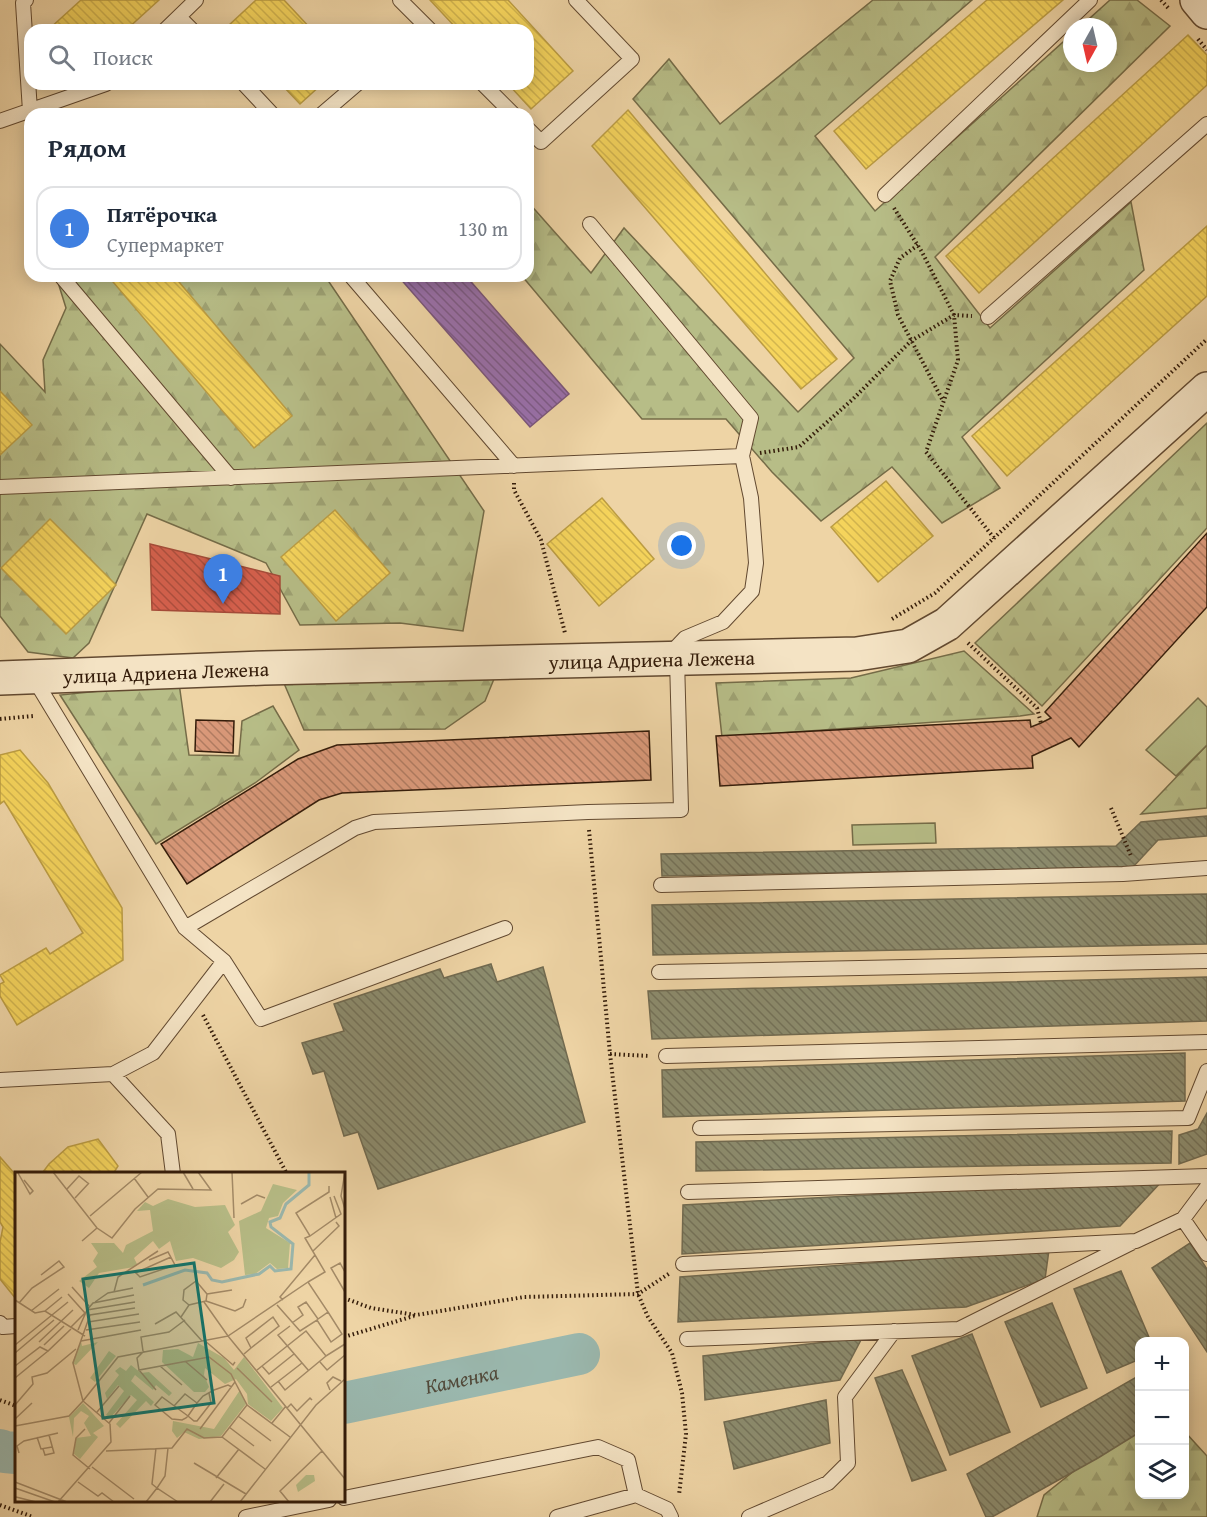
<!DOCTYPE html>
<html lang="ru">
<meta charset="utf-8">
<style>
body{margin:0;font-family:"Gentium Book Plus",serif;background:#f2f2f3;color:#1f2937}
.controls{position:absolute;right:18px;bottom:18px;display:grid;overflow:hidden;border-radius:12px;box-shadow:0 3px 15px #0003}
.controls button{width:54px;height:54px;display:grid;place-items:center;padding:0;border:0;border-bottom:2px solid #e0e1e3;background:#fff;color:#1f2937;font:30px sans-serif}
.compass{position:absolute;left:1063px;top:18px;width:54px;height:54px;border-radius:50%;background:#fff;box-shadow:0 3px 15px #0003;rotate:188deg}
.you{position:absolute;left:682px;top:546px;width:21px;height:21px;margin:-15px;border:4px solid #fff;border-radius:50%;background:#1a73e8;box-shadow:0 0 0 9px #1a73e833}
.badge{display:grid;place-items:center;width:39px;height:39px;border-radius:50%;background:#8f2418;color:#fff;font-size:20px;font-weight:700}
.pin{position:absolute;translate:-50% -50px;filter:drop-shadow(0 2px 3px #0008)}
.pin::after{content:'';position:absolute;top:32px;width:21px;height:18px;background:inherit;clip-path:polygon(0 0,100% 0,50% 100%)}
.list{margin:0;padding:0;list-style:none}
h2{display:flex;justify-content:space-between;align-items:center;height:78px;margin:0;padding:0 24px;font-size:26px}
h2 small{font-size:20px;font-weight:400;color:#747a83}
.list li{display:grid;grid-template-columns:39px 1fr auto;gap:18px;align-items:center;box-sizing:border-box;height:84px;margin:0 12px 12px;padding:0 12px;border:2px solid #e0e1e3;border-radius:18px}
.list b{display:block;font-size:22px;white-space:nowrap}
.list p{margin:0;font-size:20px;white-space:nowrap;color:#747a83}
.list em{font-size:20px;font-style:normal;color:#747a83}
.icon{flex:none;width:33px;height:33px;fill:none;stroke:currentColor;stroke-width:2;stroke-linecap:round;stroke-linejoin:round}
.map{position:relative;flex:none;width:1207px;height:1517px;overflow:hidden}
.search{position:absolute;background:#fff;box-shadow:0 3px 15px #0003;left:24px;top:24px;width:510px;height:66px;display:flex;align-items:center;gap:15px;box-sizing:border-box;padding:0 21px;border-radius:18px;color:#747a83;font-size:22px}
.panel{position:absolute;background:#fff;box-shadow:0 3px 15px #0003;left:24px;top:108px;width:510px;height:174px;border-radius:18px}
.map>svg:first-child{display:block}
.forest{fill:url(#forest-firs);stroke:#756c48;stroke-width:1.5}
.green{fill:#b7bd87;stroke:#756c48;stroke-width:1.5}
.homes{fill:url(#homes-back-hatch);stroke:#bc9d43;stroke-width:1.5}
.shops{fill:url(#shops-back-hatch);stroke:#a54b39;stroke-width:1.5}
.offices{fill:url(#offices-back-hatch);stroke:#7a567a;stroke-width:1.5}
.industry{fill:url(#industry-back-hatch);stroke:#716a50;stroke-width:1.5}
.lines{fill:none;stroke-linecap:round;stroke-linejoin:round}
.river{stroke:#9ab7ad;stroke-width:42}
.building{fill:url(#building-back-hatch);stroke:#331b09;stroke-width:1.5}
.service-casing{stroke:#624930;stroke-width:16}
.tertiary-casing{stroke:#624930;stroke-width:36}
.path{stroke:#331b09;stroke-width:4;stroke-dasharray:1.5 3;stroke-linecap:butt}
.service{stroke:#f4e3c4;stroke-width:14}
.tertiary{stroke:#f4e3c4;stroke-width:33}
.labels{text-anchor:middle;dominant-baseline:central;stroke-width:6;stroke-linejoin:round;paint-order:stroke}
.street-label{font-size:20px;fill:#331b09;stroke:#f4e3c4}
.water-label{font-size:21px;font-style:italic;fill:#524a3a;stroke:#f4e3c4}
.inset-river{fill:none;stroke:#9ab7ad;stroke-width:3}
.inset-road{fill:none;stroke:#a38a67;stroke-width:1.5}
.view{fill:#0f766e;fill-opacity:0.15;stroke:#0f766e;stroke-width:3}
.inset-edge{fill:none;stroke:#331b09;stroke-width:3}
</style>
<div class="map">
<svg width="1207" height="1517" viewBox="0 0 1207 1517">
<defs>
<pattern id="forest-firs" width="22" height="20" patternUnits="userSpaceOnUse" patternTransform="scale(1.5)"><rect width="22" height="20" fill="#b7bd87"/><path d="M5 1l3.5 6h-7zM16 11l3.5 6h-7z" fill="#9ea273"/></pattern>
<pattern id="homes-back-hatch" width="6" height="6" patternUnits="userSpaceOnUse" patternTransform="scale(1.5)"><rect width="6" height="6" fill="#f6d55c"/><path d="M-1 5l2 2M0 0l6 6M5-1l2 2" fill="none" stroke="#d3b64f"/></pattern>
<pattern id="shops-back-hatch" width="6" height="6" patternUnits="userSpaceOnUse" patternTransform="scale(1.5)"><rect width="6" height="6" fill="#d6604d"/><path d="M-1 5l2 2M0 0l6 6M5-1l2 2" fill="none" stroke="#ae4e3e"/></pattern>
<pattern id="offices-back-hatch" width="6" height="6" patternUnits="userSpaceOnUse" patternTransform="scale(1.5)"><rect width="6" height="6" fill="#9970ab"/><path d="M-1 5l2 2M0 0l6 6M5-1l2 2" fill="none" stroke="#7d5b89"/></pattern>
<pattern id="industry-back-hatch" width="6" height="6" patternUnits="userSpaceOnUse" patternTransform="scale(1.5)"><rect width="6" height="6" fill="#8c8c6e"/><path d="M-1 5l2 2M0 0l6 6M5-1l2 2" fill="none" stroke="#737259"/></pattern>
<pattern id="building-back-hatch" width="6" height="6" patternUnits="userSpaceOnUse" patternTransform="scale(1.5)"><rect width="6" height="6" fill="#da997a"/><path d="M-1 5l2 2M0 0l6 6M5-1l2 2" fill="none" stroke="#b17c62"/></pattern>
</defs>
<rect width="100%" height="100%" fill="#eed4a5"/>
<filter id="stains"><feTurbulence type="fractalNoise" baseFrequency=".00333" numOctaves="4"/><feColorMatrix values="0 0 0 0 .2 0 0 0 0 .09 0 0 0 0 .02 0 0 0 .5 -.17"/></filter>
<radialGradient id="worn" r=".72"><stop offset=".6" stop-color="#630" stop-opacity="0"/><stop offset="1" stop-color="#630" stop-opacity=".3"/></radialGradient>
<!-- forest -->
<path class="forest" d="M873,0H972L815,136L875,211L1072,34V63H1108V27H1080L1110,0H1137L1170,26L935,257L990,328L1131,202L1144,270L962,437L1000,488L942,523L892,467L821,521L772,472L726,419H642L522,276H528V202L591,273L624,228L798,412L854,358L633,99L669,59L720,124Z
M56,276H325L484,511L463,631L400,623L300,625L266,563L147,514L89,643L73,658L28,652L0,616V344L45,392L43,360L66,308Z
M1207,423V528L1042,706L975,643Z
M964,651L1034,714L1020,716L722,737L716,683L851,678Z
M496,674L485,701L445,729L304,730L283,681Z
M179,683L189,755L239,756L242,721L273,706L299,750L255,783L156,844L60,695Z
M1207,745V808L1141,814Z
M1139,1419L1140,1494H1184L1185,1432L1207,1456V1517H1037L1044,1495Z"/>
<!-- green -->
<path class="green" d="M1198,698L1207,707V745L1176,776L1146,750Z
M935,823L936,843L853,845L852,825Z"/>
<!-- homes -->
<path class="homes" d="M81,0H159L126,30H48Z
M256,0H284L312,30H231L227,27Z
M430,0H508L573,71L531,109L508,84H528V30H458Z
M987,0H1063L866,169L834,131Z
M1188,35L1207,55V85L979,293L946,256Z
M281,84H322L300,104Z
M628,110L837,359L801,389L592,146Z
M1207,226V296L1007,476L972,436Z
M108,276H174L292,416L254,448Z
M0,391L32,425L0,455Z
M886,481L933,536L878,582L831,527Z
M602,498L654,559L599,606L547,544Z
M335,510L390,573L336,621L281,557Z
M50,519L116,585L66,634L1,568Z
M20,750L48,783L122,908L123,960L17,1025L0,996V984L4,982L0,975L46,948L50,954L83,933L8,807L4,801L0,804V755Z
M98,1139L118,1166L113,1174H16V1299L0,1279V1242L3,1227L0,1222V1157L14,1173L43,1172L49,1164L68,1147Z"/>
<!-- shops -->
<path class="shops" d="M150,544L280,576V614L152,610Z"/>
<!-- offices -->
<path class="offices" d="M398,276H466L569,394L530,427Z"/>
<!-- industry -->
<path class="industry" d="M1207,816V836L1158,840L1133,867L662,876L661,854L1116,846L1141,822Z
M1207,894V944L653,955L652,905Z
M491,964L497,982L543,967L585,1122L378,1189L358,1132L344,1136L324,1071L313,1074L302,1043L344,1031L334,1004L440,969L444,978Z
M1207,977V1021L652,1039L648,991Z
M1185,1053V1101L663,1117L662,1070Z
M1207,1113V1154L1179,1164V1135L1198,1129Z
M1172,1131L1171,1163L696,1171V1142Z
M1164,1179L1120,1226L682,1254L683,1205Z
M1190,1243L1207,1269V1352L1152,1268Z
M1049,1250L1045,1279L966,1307L678,1322L680,1277Z
M1121,1271L1151,1342H1140V1359L1107,1373L1074,1289Z
M1052,1303L1087,1388L1041,1407L1005,1322Z
M972,1334L1010,1432L950,1455L912,1356Z
M862,1338L840,1380L705,1400L703,1356Z
M902,1370L946,1470L912,1481L875,1378Z
M1140,1375V1432L1098,1458L992,1517H986L967,1474Z
M826,1400L830,1443L734,1469L724,1422Z"/>
<g class="lines">
<!-- river -->
<g class="river">
<path id="s1" d="M344,1403L579,1354"/>
<path d="M0,1450L5,1452L16,1453"/>
</g>
</g>
<!-- building -->
<path class="building" d="M1207,533V607L1079,747L1071,738L1032,756L1033,768L720,786L716,736L1030,720L1031,727L1041,723L1051,718L1045,712Z
M196,720L234,721L233,753L195,751Z
M649,731L651,780L342,793L319,800L187,884L161,844L298,759L337,745Z"/>
<g class="lines">
<defs>
<path id="service" d="M26,0L23,3L30,111
M400,0L430,30
M179,17L192,30
M165,30L196,0
M244,84L272,114
M483,84L513,114
M322,114L357,84
M0,121L106,84
M528,129L541,142L632,59L576,0
M885,195L1090,0
M590,224L751,418L742,456
M61,276L231,478
M351,276L514,466
M988,317L1207,124
M0,487L742,456L751,498L756,563L752,591L723,622L685,638L669,655
M33,677L185,928L224,961L261,1019L505,928
M661,885L1123,874L1207,868
M185,928L355,828L374,822L588,812L681,810L677,659
M659,972L1207,961
M666,1056L1207,1042
M113,1074L168,1134L173,1174
M0,1080L113,1074L153,1053L224,961
M700,1128L1188,1118L1207,1071
M688,1192L1207,1176
M1183,1219L1207,1254
M683,1264L1136,1241L1183,1219L1207,1187
M0,1323L3,1327L16,1326
M687,1339L959,1329L1131,1243
M344,1498L598,1447L628,1460L636,1495
M246,1517L329,1500
M557,1517L636,1495L667,1509L671,1517
M749,1517L828,1483L848,1463L845,1397L894,1331"/>
<g id="tertiary">
<path d="M1197,0L1207,12"/>
<path id="s2" d="M0,678L264,668L857,654L908,646L947,624L1207,389"/>
</g>
</defs>
<!-- service casing -->
<use href="#service" class="service-casing"/>
<!-- tertiary casing -->
<use href="#tertiary" class="tertiary-casing"/>
<!-- path -->
<path class="path" d="M1161,0L1170,10
M1198,39L1207,50
M894,208L922,252L954,315L958,360L926,452L994,538
M918,245L900,258L890,281L898,315L943,401
M760,453L799,447L853,399L911,341L954,315L972,316
M514,483V490L541,540L565,633
M892,619L935,593L1207,339
M968,643L1037,708L1041,723
M0,719L33,716L32,714
M1111,808L1131,856
M589,830L610,1054L638,1294L648,1317L672,1353L682,1393L686,1434L679,1495
M203,1015L287,1174
M610,1054L650,1056
M344,1298L371,1308L416,1315L524,1297L638,1294L670,1273
M344,1337L414,1316
M0,1400L16,1406
M0,1505L33,1517"/>
<!-- service -->
<use href="#service" class="service"/>
<!-- tertiary -->
<use href="#tertiary" class="tertiary"/>
</g>
<g class="labels">
<!-- street labels -->
<g class="street-label">
<text stroke="none"><textPath href="#s2" startOffset="652">улица Адриена Лежена</textPath></text>
<text stroke="none"><textPath href="#s2" startOffset="166">улица Адриена Лежена</textPath></text>
</g>
<!-- water labels -->
<g class="water-label">
<text stroke="none"><textPath href="#s1" startOffset="120">Каменка</textPath></text>
</g>
</g>
<!-- overview -->
<g transform="translate(15 1172)">
<rect width="330" height="330" fill="#eed4a5"/>
<path d="M258,12L282,18L268,31L263,44L254,46L251,56L275,71L273,96L262,97L255,91L240,102L230,103L224,49L246,39ZM153,27L180,35L210,33L220,53L213,60L224,80L219,88L206,96L178,86L161,89L155,69L144,77L138,69L119,86L122,92L119,95L84,101L74,116L64,109L82,95L78,89L83,81L76,71H99L108,81L111,73L138,59L135,38L122,39L130,30L138,34ZM66,169L67,174L83,170L61,193L57,191ZM183,171L209,186L219,198L229,185L268,236L256,249L233,232L232,222L221,207L210,212L190,196L189,203L194,215L190,220H179L147,190L148,178L163,177L178,185ZM94,179L101,184L80,210L75,206ZM116,193L126,201L134,200L157,221L154,224L141,213L138,218L120,203L116,209L139,230L136,234L131,229L105,256L101,252L122,228L116,223L95,246L91,243L109,219L103,213L92,227L90,221L104,203L100,199L105,195L111,199ZM225,218L231,232L206,264L184,267L169,260L162,266L157,259L158,249L199,257ZM68,231L89,254L78,261L83,265L65,287L59,282L61,266L76,264L69,251L74,244L66,239L59,246L58,265L54,245Z" fill="#b7bd87"/>
<path d="M291,303H299L300,309L283,320L281,313Z" fill="#b7bd87"/>
<path class="inset-river" d="M128,113L170,98L192,101L197,108L207,110L244,102L255,94L260,99L276,97L278,72L256,55L255,50L265,46L271,32L294,13V0"/>
<path class="inset-road" d="M38,0L82,56L97,66L120,37L143,17L196,18L183,0M168,0L178,17M217,0L219,46M330,0L326,24L330,37M3,1L15,22L18,19L9,8M119,6L133,25M314,14V20L281,41L295,64L326,42L319,24M52,17L64,4L74,12M315,25L321,46M60,26L74,11M226,32L242,23L250,26M75,44L127,0M67,69L82,56M298,79L324,54L321,50M330,100L325,91L316,96L330,120M120,101L156,85M121,101L125,105L160,93L153,80L134,88M293,110L310,100L290,66L295,64M57,115L74,134M99,120L103,105L143,79M53,122L70,141L56,155M192,122L217,118M0,128L20,141L30,139L70,164M268,128L265,125L300,83M191,129L220,139L228,135L231,127M80,130L93,121L118,116M189,130L213,164L293,110L313,140L303,147L291,130L283,135L288,143L277,151M4,131L17,116L49,95L44,89L26,103M262,133L285,159L302,148L316,170L327,162L313,140M72,138L78,131L119,123M16,139L44,117M30,139L47,125M166,145L174,133L191,129L192,122L181,109L169,118L168,128L174,133M73,150L124,142M140,152L161,140L187,169M275,154L263,163L294,199M63,158L72,138L120,130M71,158L125,150M189,168L218,193L220,190M66,169L126,158M24,170L58,138M0,173L53,130M29,173L49,154M128,179L126,165L154,160L170,148M129,179L122,186L124,198L194,185L216,202L220,210L185,257M0,181L39,148M229,182L236,176L264,154L258,145L231,166L236,176M171,190L192,208M305,190L312,198L330,183M0,194L25,175L33,179L56,157M145,194L167,213M247,194L254,202L279,182M222,196L257,230M124,198L141,218M242,198L291,159L311,184L330,172M0,206L33,179M263,209L270,218L311,184M256,215L287,191M315,218L312,211L318,205L326,209M194,221L196,231L182,249H179L173,244L147,225L140,233L157,247L167,248L171,246L173,244L182,231L188,224L199,218L213,213L217,215M0,233L18,212L17,205L32,201L61,177M232,233L275,265M159,234L170,222L182,231M272,236L276,232L282,239L295,226L297,228M82,240L104,214M223,244L256,269M0,247L17,231M94,251L115,224M257,251L271,234M0,254L54,244L68,229L58,191L75,143L120,136M214,255L239,274M70,257L61,266L58,283L75,297M22,265L26,277L37,275M207,265L250,297M153,276L150,304L142,316L163,330M28,277L30,283L39,281L34,263M91,279L157,276L172,257L189,266L207,265L232,233L220,210M4,281L2,274L9,269L43,261M179,291L231,322M77,295L119,327M201,306L224,277M0,310L52,330M63,310L83,324L87,321L99,330M0,316L40,330M1,325L21,330M43,330L96,270L95,252L68,229L103,185L213,164L330,307M131,330L142,316L137,312L141,276M195,330L209,312M225,330L301,233L330,207M274,330L265,319L307,279"/>
<path class="view" d="M179,91L199,231L88,246L68,107Z"/>
<rect width="330" height="330" class="inset-edge"/>
</g>
<rect width="100%" height="100%" filter="url(#stains)"/>
<rect width="100%" height="100%" fill="url(#worn)"/>
</svg>
<div class="controls">
<button>+</button>
<button>−</button>
<button><svg class="icon" aria-label="layers" viewBox="0 0 24 24"><path d="M12 4l9 5-9 5-9-5zM3 14l9 5 9-5"/></svg></button>
</div>
<svg class="compass" viewBox="-18 -18 36 36"><path d="M0-13l5 13h-10z" fill="#e53935"/><path d="M0 13l5-13h-10z" fill="#747a83"/></svg>
<div class="you"></div>
<div class="pin badge" style="left:223px;top:604px;background:#3f7fe0">1</div>
<div class="search"><svg class="icon" aria-label="search" viewBox="0 0 24 24"><circle cx="10" cy="10" r="6"/><path d="M15 15l6 6"/></svg>Поиск</div>
<section class="panel">
<h2>Рядом<small></small></h2>
<ul class="list">
<li><span class="badge" style="background:#3f7fe0">1</span><div><b>Пятёрочка</b><p>Супермаркет</p></div><em>130 m</em></li>
</ul>
</section>
</div>
